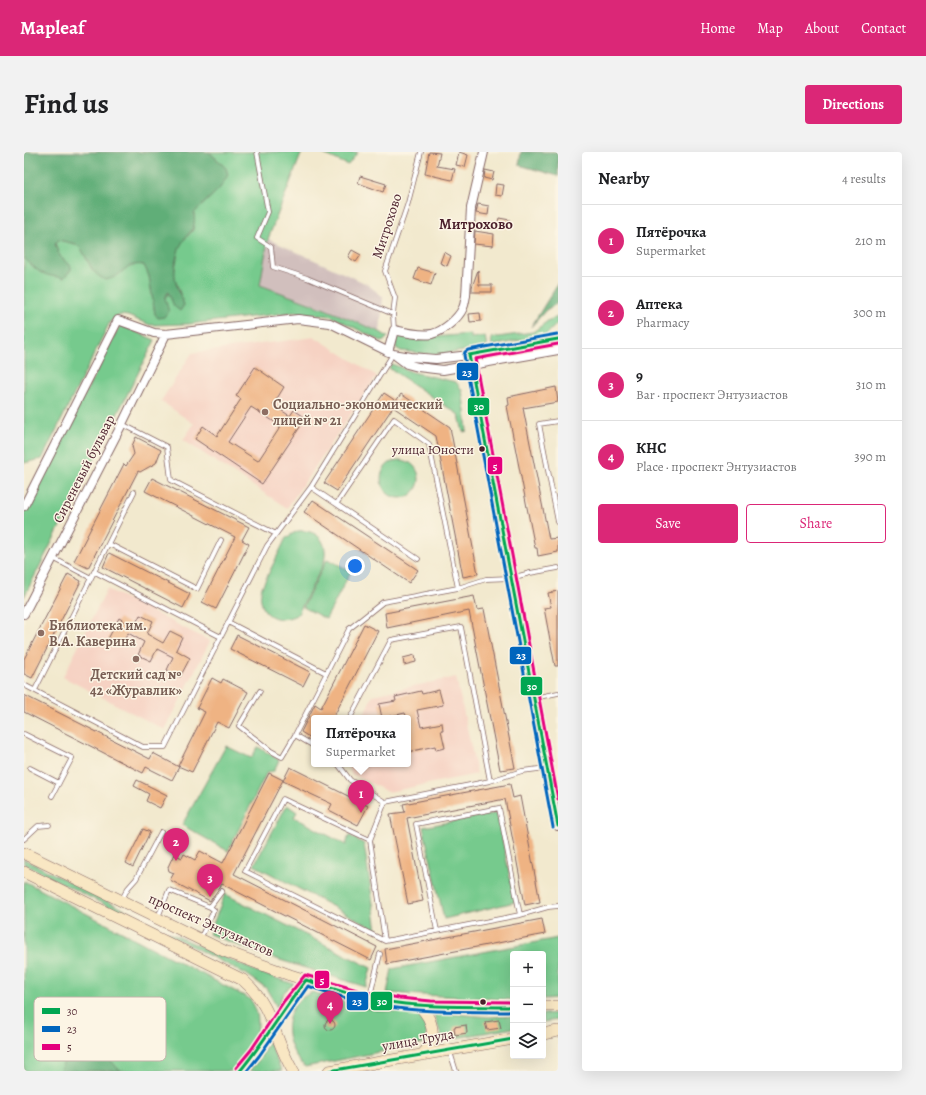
<!DOCTYPE html>
<meta charset="utf-8">
<style>
body{margin:0;font-family:Alegreya,serif;background:#f2f2f2;color:#202124}
.controls{position:absolute;right:12px;bottom:12px;display:grid;overflow:hidden;border-radius:4px;box-shadow:0 4px 16px #0002}
.controls button{width:36px;height:36px;display:grid;place-items:center;padding:0;border:0;border-bottom:1px solid #e0e0e0;background:#fff;color:#202124;font:20px sans-serif}
.you{position:absolute;left:331px;top:414px;width:14px;height:14px;margin:-10px;border:3px solid #fff;border-radius:50%;background:#1a73e8;box-shadow:0 0 0 6px #1a73e833}
.badge{display:grid;place-items:center;width:26px;height:26px;border-radius:50%;background:#db2777;color:#fff;font-size:13px;font-weight:700}
.pin{position:absolute;translate:-50% -33px;filter:drop-shadow(0 1px 2px #0008)}
.pin::after{content:'';position:absolute;top:21px;width:14px;height:12px;background:inherit;clip-path:polygon(0 0,100% 0,50% 100%)}
.popup{position:absolute;left:287px;top:563px;width:100px;height:52px;box-sizing:border-box;display:grid;place-content:center;border-radius:4px;background:#fff;filter:drop-shadow(0 1px 3px #0005);font-size:13px;white-space:nowrap;color:#757577}
.popup b{font-size:15px;color:#202124}
.popup::after{content:'';position:absolute;left:50%;top:100%;margin-left:-8px;border:8px solid transparent;border-top-color:#fff}
.list{margin:0;padding:0;list-style:none}
h2{display:flex;justify-content:space-between;align-items:center;height:52px;margin:0;padding:0 16px;font-size:17px}
h2 small{font-size:13px;font-weight:400;color:#757577}
.list li{display:grid;grid-template-columns:26px 1fr auto;gap:12px;align-items:center;box-sizing:border-box;height:72px;padding:0 16px;border-top:1px solid #e0e0e0}
.list b{display:block;font-size:15px;white-space:nowrap}
.list p{margin:0;font-size:13px;white-space:nowrap;color:#757577}
.list em{font-size:13px;font-style:normal;color:#757577}
.actions{display:flex;gap:8px;padding:12px 16px}
.actions a{flex:1;padding:9px 0;border:1px solid #db2777;border-radius:4px;text-align:center;font-size:14px;color:#db2777}
.actions .main{background:#db2777;color:#fff}
.icon{flex:none;width:22px;height:22px;fill:none;stroke:currentColor;stroke-width:2;stroke-linecap:round;stroke-linejoin:round}
.map{position:relative;flex:none;width:534px;height:919px;overflow:hidden;border-radius:4px}
header{display:flex;align-items:center;gap:24px;box-sizing:border-box;height:56px;padding:0 20px;background:#db2777;color:#fff}
header strong{font-size:19px}
nav{display:flex;gap:22px;margin-inline-start:auto;font-size:14px}
.intro{display:flex;align-items:center;justify-content:space-between;box-sizing:border-box;height:96px;padding:0 24px}
h1{margin:0;font-size:28px}
.button{padding:10px 18px;border-radius:4px;background:#db2777;color:#fff;font-size:14px;font-weight:700}
main{display:flex;gap:24px;padding:0 24px}
aside{flex:1;background:#fff;border-radius:4px;box-shadow:0 4px 16px #0002}
.map>svg:first-child{display:block}
.built{fill:#f6d2c3}
.industrial{fill:#d1bfbd}
.green{fill:#76ca8d;stroke:#60745c}
.forest{fill:#60ae78;stroke:#556652}
.building{fill:#efb383;fill-rule:evenodd}
.lines{fill:none;stroke-linecap:round;stroke-linejoin:round}
.service-casing{stroke:#856664;stroke-width:5.5}
.minor-casing{stroke:#856664;stroke-width:10}
.secondary-casing{stroke:#856664;stroke-width:12}
.service{stroke:#fff;stroke-width:4}
.minor{stroke:#fff;stroke-width:8}
.secondary{stroke:#f9e7c3;stroke-width:11}
.bus-1-casing{stroke:#fcf5e5;stroke-width:6}
.bus-2-casing{stroke:#fcf5e5;stroke-width:6}
.bus-3-casing{stroke:#fcf5e5;stroke-width:6}
.bus-1{stroke:#00a651;stroke-width:3}
.bus-2{stroke:#0065bd;stroke-width:3}
.bus-3{stroke:#e5007d;stroke-width:3}
.education-dot{fill:#8d6e63;stroke:#fcf5e5;stroke-width:1.5}
.bus-dot{fill:#4a1f2b;stroke:#fcf5e5;stroke-width:1.5}
.labels{text-anchor:middle;dominant-baseline:central;stroke-width:3;stroke-linejoin:round;paint-order:stroke}
.bus-label{font-size:13px;fill:#4a1f2b;stroke:#fcf5e5;text-anchor:end}
.street-label{font-size:14px;fill:#4a1f2b;stroke:#fcf5e5}
.education-label{font-size:14px;font-weight:bold;fill:#785e54;stroke:#fcf5e5;text-anchor:start}
.neighbourhood-label{font-size:15px;font-weight:bold;fill:#4a1f2b;stroke:#fcf5e5}
.key{fill:#fcf5e5;stroke:#c7b5ad;stroke-width:1}
.key-label{font-size:11px;fill:#4a1f2b}
.line-badge{stroke:#fcf5e5;stroke-width:1.5}
.badge-label{font-size:11px;text-anchor:middle;font-weight:bold;fill:#fff}
</style>
<header>
<strong>Mapleaf</strong>
<nav><a>Home</a><a>Map</a><a>About</a><a>Contact</a></nav>
</header>
<div class="intro"><h1>Find us</h1><a class="button">Directions</a></div>
<main>
<div class="map">
<svg width="534" height="919" viewBox="0 0 534 919">
<rect width="100%" height="100%" fill="#fcf5e5"/>
<filter id="ink" filterUnits="userSpaceOnUse"><feTurbulence type="fractalNoise" baseFrequency=".025" numOctaves="2"/><feDisplacementMap in="SourceGraphic" scale="8" xChannelSelector="R" yChannelSelector="G"/><feConvolveMatrix kernelMatrix="1 2 1 2 8 2 1 2 1" color-interpolation-filters="sRGB"/></filter>
<filter id="wash" filterUnits="userSpaceOnUse"><feTurbulence type="fractalNoise" baseFrequency=".012" numOctaves="4" result="noise"/><feDisplacementMap in="SourceGraphic" scale="16" xChannelSelector="R" yChannelSelector="G"/><feGaussianBlur stdDeviation="0.9" result="paint"/><feColorMatrix in="noise" values="0 0 0 0 0 0 0 0 0 0 0 0 0 0 0 0 0 1.4 0 .05"/><feComposite in="paint" operator="in"/></filter>
<g filter="url(#wash)">
<rect width="100%" height="100%" fill="#f2e9ce"/>
<!-- built -->
<path class="built" d="M291,185L353,224L263,356L159,288L170,272L137,249L168,201Z
M83,437L186,489L141,578L39,525Z
M432,525L453,622L364,640L328,622L323,612H384V566H338L349,543Z"/>
<!-- industrial -->
<path class="industrial" d="M244,87L343,132L359,145L356,180L301,157L235,133Z"/>
<!-- green -->
<path class="green" d="M185,0H278L244,87L236,133L301,157L356,180L364,185L361,188L357,189L307,164L272,160L165,172L126,173L104,164L96,163L86,170L18,307L0,311V106L17,121L47,114C36,106 34,103 31,90L34,88L52,92L58,98L69,119L93,124C102,115 108,111 120,113L125,124L131,162L145,140L150,154L156,158L160,153L150,124L151,117L155,95L159,89L169,78L170,61L196,36L202,16Z
M295,0H334L324,13Z
M534,165V171L522,183L468,194L467,186L509,180L525,168Z
M96,173L131,188L0,445V361Z
M447,182V186L461,184L463,195L414,203L377,199L372,196V189L375,183L408,185Z
M368,212L388,220L432,230L438,238L441,259L443,279L439,280L435,263L365,216Z
M357 327a19 19 0 1 1 38 0a19 19 0 1 1-38 0Z
M274,379C296,377 306,393 299,413L274,462C252,475 231,460 238,435L262,386L268,382Z
M303,407L327,419L302,467L279,455Z
M202,594L227,606L234,595L255,608L250,619L243,620L204,699L158,673Z
M263,653L273,660L270,665L322,693L325,683L340,692L353,778L230,713Z
M473,661L491,750L420,767L399,675Z
M0,707L109,762L107,766L0,712Z
M0,729L226,847C244,871 229,902 208,919H0Z
M201,742L347,816L342,835L237,802L185,782Z
M114,766L135,775L134,779L113,769Z
M144,780L236,821L270,832L260,840L253,855L242,836L222,822L143,782Z
M534,786V846L519,847V802H489V848L363,841L368,817Z
M289,840C310,846 331,854 352,858C361,860 389,858 395,863C405,870 404,881 400,891L281,915C258,893 255,853 289,840Z
M409,860L465,865L489,864V876L419,888Z
M534,861V868L519,870V862Z
M245,889L252,907L258,919H225L235,908Z"/>
<!-- forest -->
<path class="forest" d="M0,0H185L202,16L204,23L196,36L170,61C172,81 166,77 158,91C153,99 150,114 151,124C151,133 157,144 160,153L156,159L150,154L144,140L141,146L145,160L140,165L134,166L131,162L125,124L120,113C108,111 103,115 94,123C91,125 86,127 82,128L76,125L69,119L58,98L52,92L34,88L31,91C34,103 36,106 47,114V118L40,126C17,123 16,121 0,106Z
M497,0H534V24L495,13Z
M534,131V151L522,158L507,175Z
M58,875L96,919H35Z"/>
<g id="blocks">
<!-- building -->
<path class="building" d="M405,0L416,1L413,14L431,17L428,28L401,22Z
M435,0L444,3L441,15L432,13Z
M461,18L470,20L468,28L460,26Z
M336,24L362,32L359,40L334,31Z
M472,32L480,33L478,44L471,43Z
M454,52L465,54L464,63L452,61Z
M475,66L486,68L484,76L473,74Z
M451,79L470,82L469,94L450,92Z
M328,98L337,103L332,110L324,105Z
M420,100L427,104L423,114L416,111Z
M394,116L411,121L407,133L390,127Z
M454,118L455,133H468V140H448V135Z
M456,161L457,169L446,170L445,162Z
M231,215L260,235L249,253L266,264L270,258L282,266L238,332L171,287L179,274L193,284L217,247L212,244ZM227,255L257,274L234,309L204,290Z
M532,235L534,250L499,256L525,387L534,386V400L514,404L513,396H511L483,254L485,253L484,245Z
M360,241L372,249L377,242L426,275L454,422L439,425L412,284L369,255L313,339L300,331Z
M112,285L137,298L132,311L116,320L114,319L64,416L50,409L100,312L102,314L110,302L108,294Z
M128,326L225,375L218,388L225,392L192,457L178,450L211,385L121,339Z
M289,348L394,418L385,431L280,360Z
M85,401L166,442L159,456L79,415Z
M44,422L57,429L8,526L0,522V507Z
M534,439V514H531L520,456L527,455L524,441Z
M450,444L453,458L460,457L491,616L476,618L445,459L363,476L361,461Z
M116,463L129,469L123,482L139,491L146,479L158,485L152,498L166,506L156,525L143,518L149,505L133,497L127,509L114,503L120,490L104,481L97,494L84,487L95,466L110,475Z
M340,472L354,479L309,566H290V588L277,580L291,552L297,556Z
M213,483L286,520L279,534L206,497Z
M391,503L392,510L380,513L379,506Z
M188,526L197,531L199,527L224,540L205,576L193,570L168,620L154,614L181,560L173,556Z
M415,538L419,553L393,558L397,575L418,571L419,578H417L421,596L412,598L411,594L384,600V578H385L384,566H383L381,561L358,566L355,552L372,549L371,545L397,539L398,542Z
M0,543L126,607L129,601L155,615L148,628L122,615L119,621L0,560Z
M266,615L344,654L334,673L305,658L308,652L259,629Z
M245,621L259,628L210,722L353,795L347,808L198,732L186,749L146,728L150,721L145,719L144,715L150,702L158,706L160,702L171,708L176,699L199,711Z
M113,628L143,643L136,656L122,649L125,642L110,634Z
M486,632L489,646L496,644L516,750L501,753L481,647L383,666L399,749L384,752L366,662L381,660L379,652Z
M119,677L126,680L109,715L102,711Z
M518,767L521,782L363,812L361,797Z
M301 873a5 5 0 1 1 10 0a5 5 0 1 1-10 0Z
M475,868L477,876L463,878L461,870Z
M442,873L443,881L431,883L430,875Z"/>
</g>
</g>
<g filter="url(#ink)">
<use href="#blocks" fill-opacity="0" stroke="#856664" stroke-width="1"/>
<g class="lines">
<defs>
<path id="service" d="M233,0L244,60L233,86L247,95L249,115L283,126L369,162
M370,178L369,162L371,146L361,119L384,51L397,0
M369,202L287,335L394,407
M534,269L515,272L534,370
M98,272L143,295L147,328L252,382
M313,351L370,267L405,292L434,436
M85,392L173,437L197,388
M29,406L67,426
M71,420L197,485
M204,470L302,521
M0,533L119,595H141L243,394L287,335
M11,538L110,340
M236,539L215,574L247,599L258,605L271,583L290,594
M510,546L534,541
M326,566L367,488L437,475L466,629
M0,582L48,606L28,644
M271,583L325,477L359,450L434,436L462,427L487,426L506,421L534,416
M314,612L326,628L361,650L466,629L498,619L523,616
M6,616L35,631
M0,687L14,674L25,673
M346,688L361,650
M98,747L104,736L112,727L137,680
M134,765L145,738L186,755
M413,779L392,672L475,656L496,763
M176,787L190,758L186,755L198,739
M361,789L346,688L259,647L221,719L361,789L496,763L524,755L534,754
M346,844L356,802
M426,900L432,919"/>
<path id="minor" d="M364,200L370,178C379,180 399,184 408,182C419,179 434,167 439,156C441,152 441,147 442,144L447,56L460,0
M371,203L383,212L394,215L419,218L534,198
M445,203L534,674
M0,354L94,168L130,181L142,182L274,167L306,171L369,202L387,205L412,207L445,203L534,187
M0,462L98,272L142,182"/>
<path id="secondary" d="M0,701L200,799L266,823L324,841L358,849L393,852L489,855
M0,720L219,828C250,855 249,886 269,919
M393,852C409,866 415,886 398,903
M519,854H534
M519,882L534,879
M216,919L231,901L264,852L282,828
M305,919L489,887"/>
</defs>
<!-- service casing -->
<use href="#service" class="service-casing"/>
<!-- minor casing -->
<use href="#minor" class="minor-casing"/>
<!-- secondary casing -->
<use href="#secondary" class="secondary-casing"/>
<!-- service -->
<use href="#service" class="service"/>
<!-- minor -->
<use href="#minor" class="minor"/>
<!-- secondary -->
<use href="#secondary" class="secondary"/>
<defs>
<path id="bus-1" d="M534,187L445,203L534,674
M216,919C240,890 259,858 282,828C307,836 332,845 358,849C401,856 445,854 489,855
M305,919L489,887"/>
<path id="bus-2" d="M529,675L440,203L441,200L444,198L533,182
M223,919L235,904L284,834C308,842 332,850 358,854C401,861 445,859 489,860"/>
<path id="bus-3" d="M534,192L451,207L534,647
M212,916L227,898L260,849L281,823L340,840L375,846L407,849L489,850"/>
</defs>
<!-- bus-1 casing -->
<use href="#bus-1" class="bus-1-casing"/>
<!-- bus-2 casing -->
<use href="#bus-2" class="bus-2-casing"/>
<!-- bus-3 casing -->
<use href="#bus-3" class="bus-3-casing"/>
<!-- bus-1 -->
<use href="#bus-1" class="bus-1"/>
<!-- bus-2 -->
<use href="#bus-2" class="bus-2"/>
<!-- bus-3 -->
<use href="#bus-3" class="bus-3"/>
</g>
</g>
<!-- markers -->
<g class="education-dot">
<circle cx="241" cy="260" r="4"/>
<circle cx="17" cy="481" r="4"/>
<circle cx="112" cy="507" r="4"/>
</g>
<g class="bus-dot">
<circle cx="458" cy="297" r="3.5"/>
<circle cx="459" cy="850" r="3.5"/>
</g>
<g class="labels">
<!-- bus labels -->
<g class="bus-label">
<text x="450" y="297">улица Юности</text>
</g>
<!-- street labels -->
<g class="street-label">
<text transform="translate(363 74) rotate(-72)">Митрохово</text>
<text transform="translate(60 317) rotate(-63)">Сиреневый бульвар</text>
<text transform="translate(187 773) rotate(24)">проспект Энтузиастов</text>
<text transform="translate(394 888) rotate(-10)">улица Труда</text>
</g>
<!-- education labels -->
<g class="education-label">
<text x="249" y="252">Социально-экономический<tspan x="249" dy="16">лицей № 21</tspan></text>
<text x="25" y="473">Библиотека им.<tspan x="25" dy="16">В.А. Каверина</tspan></text>
<text x="112" y="522" text-anchor="middle">Детский сад №<tspan x="112" dy="16">42 «Журавлик»</tspan></text>
</g>
<!-- neighbourhood labels -->
<g class="neighbourhood-label">
<text x="452" y="72">Митрохово</text>
</g>
</g>
<!-- legend -->
<rect x="10" y="845" width="132" height="64" rx="6" class="key"/>
<rect x="18" y="856" width="18" height="6" fill="#00a651"/>
<rect x="18" y="874" width="18" height="6" fill="#0065bd"/>
<rect x="18" y="892" width="18" height="6" fill="#e5007d"/>
<g class="key-label">
<text x="43" y="863">30</text>
<text x="43" y="881">23</text>
<text x="43" y="899">5</text>
</g>
<g class="line-badge">
<rect x="432" y="210" width="23" height="19" rx="4" fill="#0065bd"/>
<rect x="443" y="245" width="23" height="19" rx="4" fill="#00a651"/>
<rect x="463" y="304" width="16" height="19" rx="4" fill="#e5007d"/>
<rect x="485" y="494" width="23" height="19" rx="4" fill="#0065bd"/>
<rect x="496" y="524" width="23" height="20" rx="4" fill="#00a651"/>
<rect x="290" y="818" width="16" height="19" rx="4" fill="#e5007d"/>
<rect x="346" y="839" width="23" height="20" rx="4" fill="#00a651"/>
<rect x="322" y="839" width="23" height="20" rx="4" fill="#0065bd"/>
</g>
<g class="badge-label">
<text x="443" y="224">23</text>
<text x="455" y="258">30</text>
<text x="471" y="318">5</text>
<text x="497" y="507">23</text>
<text x="508" y="538">30</text>
<text x="298" y="832">5</text>
<text x="358" y="853">30</text>
<text x="333" y="853">23</text>
</g>
</svg>
<div class="controls">
<button>+</button>
<button>−</button>
<button><svg class="icon" aria-label="layers" viewBox="0 0 24 24"><path d="M12 4l9 5-9 5-9-5zM3 14l9 5 9-5"/></svg></button>
</div>
<div class="you"></div>
<div class="pin badge" style="left:337px;top:661px">1</div>
<div class="popup"><b>Пятёрочка</b>Supermarket</div>
<div class="pin badge" style="left:152px;top:709px">2</div>
<div class="pin badge" style="left:186px;top:745px">3</div>
<div class="pin badge" style="left:306px;top:872px">4</div>
</div>
<aside>
<h2>Nearby<small>4 results</small></h2>
<ul class="list">
<li><span class="badge">1</span><div><b>Пятёрочка</b><p>Supermarket</p></div><em>210 m</em></li>
<li><span class="badge">2</span><div><b>Аптека</b><p>Pharmacy</p></div><em>300 m</em></li>
<li><span class="badge">3</span><div><b>9</b><p>Bar · проспект Энтузиастов</p></div><em>310 m</em></li>
<li><span class="badge">4</span><div><b>КНС</b><p>Place · проспект Энтузиастов</p></div><em>390 m</em></li>
</ul>
<div class="actions"><a class="main">Save</a><a>Share</a></div>
</aside>
</main>
